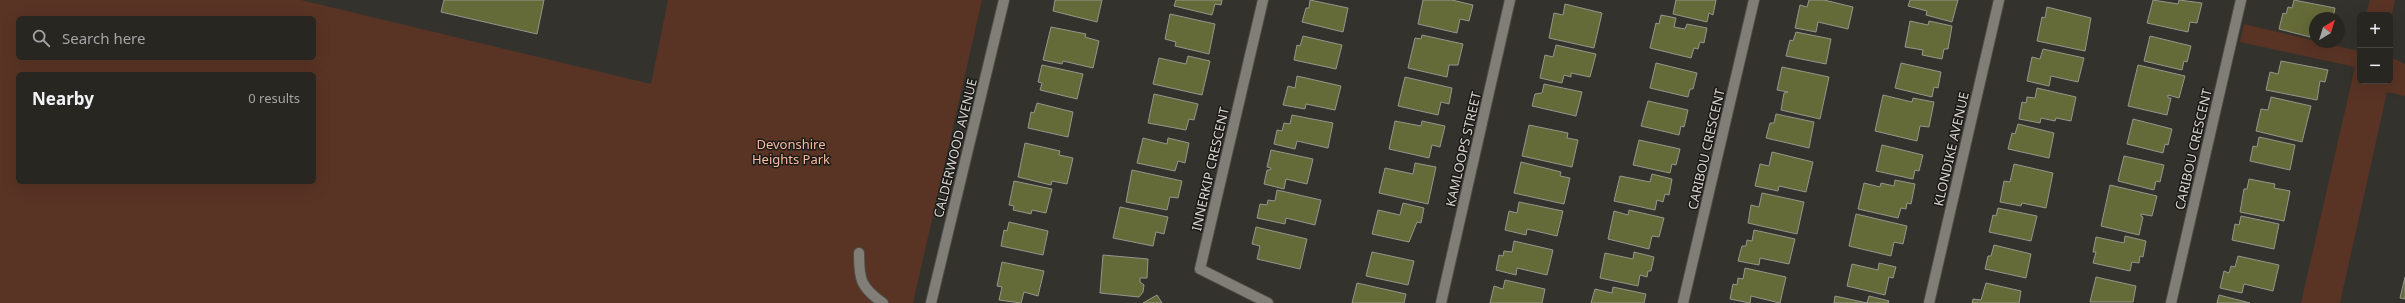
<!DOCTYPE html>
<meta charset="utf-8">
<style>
body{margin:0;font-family:"Noto Sans",sans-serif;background:#2f2e2a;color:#f1f3f6}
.controls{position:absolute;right:12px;top:12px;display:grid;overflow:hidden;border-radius:6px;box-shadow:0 4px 16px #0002}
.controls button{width:36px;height:36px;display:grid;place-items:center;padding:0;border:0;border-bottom:1px solid #43433f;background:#272621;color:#f1f3f6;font:20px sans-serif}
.compass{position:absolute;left:2309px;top:12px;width:36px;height:36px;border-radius:50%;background:#272621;box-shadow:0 4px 16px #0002;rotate:38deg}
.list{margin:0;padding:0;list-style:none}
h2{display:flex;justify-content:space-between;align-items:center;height:52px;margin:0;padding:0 16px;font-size:17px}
h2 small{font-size:13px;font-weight:400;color:#a4a5a5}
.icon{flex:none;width:22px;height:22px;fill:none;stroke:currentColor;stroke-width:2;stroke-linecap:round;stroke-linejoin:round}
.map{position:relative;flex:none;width:2405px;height:303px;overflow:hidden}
.search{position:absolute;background:#272621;box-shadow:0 4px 16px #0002;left:16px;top:16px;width:300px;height:44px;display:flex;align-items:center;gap:10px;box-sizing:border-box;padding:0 14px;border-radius:6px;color:#a4a5a5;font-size:15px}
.panel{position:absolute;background:#272621;box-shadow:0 4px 16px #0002;left:16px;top:72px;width:300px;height:112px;border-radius:6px}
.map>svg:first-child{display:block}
.green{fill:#593425;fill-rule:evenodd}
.building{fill:#656b38;stroke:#95968e}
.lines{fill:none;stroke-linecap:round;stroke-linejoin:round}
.service-casing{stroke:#514f49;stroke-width:12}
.minor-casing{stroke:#514f49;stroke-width:12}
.service{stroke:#807e77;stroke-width:10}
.minor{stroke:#807e77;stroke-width:10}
.labels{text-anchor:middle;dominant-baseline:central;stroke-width:3;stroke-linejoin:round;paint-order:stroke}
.park-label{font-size:13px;fill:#fbbba1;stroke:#1b1a17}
.street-label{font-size:13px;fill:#d8d7d3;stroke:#1b1a17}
</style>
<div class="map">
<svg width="2405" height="303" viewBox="0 0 2405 303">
<rect width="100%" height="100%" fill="#34322c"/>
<!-- green -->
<path class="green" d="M0,0H301L651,84L668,0H982L913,303H0ZM18,18H314V58H18ZM18,74H314V182H18Z
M2370,0H2395L2390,23V15H2366Z
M2244,24L2358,51L2360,43V81H2390V57L2405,64V96L2387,92L2340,303H2301L2355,67L2240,42Z"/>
<!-- building -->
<path class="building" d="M444,0H544L537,34L441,12Z
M1055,0H1102L1097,22L1053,11Z
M1176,0H1222L1221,5L1215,4L1212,15L1174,6Z
M1310,0L1348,8L1343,32L1302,22L1306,8H1309Z
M1423,0H1452L1473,5L1469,21L1460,19L1457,33L1418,24Z
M1676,0H1716L1713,15L1709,13L1707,22L1673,14Z
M1809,0H1824L1853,7L1848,29L1818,22L1816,32L1795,28L1800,5L1807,7Z
M1910,0H1958L1952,22L1926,15L1927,11L1908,6Z
M2153,0L2178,4L2179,0L2202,3L2197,23L2190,22L2188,32L2147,23Z
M2294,0L2335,8L2333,18H2315V29L2312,28L2310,37L2279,29L2283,13L2286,14L2288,7L2292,8Z
M1565,4L1602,13L1594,48L1549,38L1554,13L1563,15Z
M2047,7L2091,18L2085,51L2037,41L2042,17L2045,18Z
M1170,14L1215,24L1209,54L1175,46L1176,42L1165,39Z
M1661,15L1676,18L1674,27L1685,29L1687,24L1707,28L1704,43L1700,42L1698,49L1694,48L1691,58L1650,48L1656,23L1659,24Z
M1910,21L1928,25L1929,21L1952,26L1948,49H1944L1942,59L1922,55L1923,50L1905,47Z
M1051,27L1086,34L1085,37L1099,41L1093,68L1063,61L1062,64L1043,60Z
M1796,32L1831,39L1826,64L1786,56L1790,40L1793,41Z
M1422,35L1463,44L1458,65H1449L1447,77L1408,68L1415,38L1421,39Z
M1303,36L1342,45L1336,69L1294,60L1297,45L1300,46Z
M2150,36L2191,46L2187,62L2184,61L2182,70L2144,61Z
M1556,45L1596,54L1590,77L1571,73V77L1564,75L1562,83L1540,78L1545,55L1553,57Z
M2043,49L2084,58L2078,82L2051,76L2049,86L2027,81L2032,57L2040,59Z
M1188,56L1210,61L1202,95L1153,84L1159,58L1186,64Z
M2281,61L2328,70L2325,82L2320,81L2317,100L2266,90L2270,72L2278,74Z
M1656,63L1697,73L1693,89H1690L1688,97L1650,88Z
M1901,63L1941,72L1938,88L1934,87L1932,97L1895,88Z
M1042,65L1083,74L1077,99L1040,90L1042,83L1038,82Z
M2138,65L2185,76L2179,98L2168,95V98H2171L2167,115L2128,106Z
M1782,67L1829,77L1820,119L1781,110L1784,93L1788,92L1777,90Z
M1297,76L1341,86L1335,110L1306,104L1305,109L1283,105L1288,86L1295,88Z
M1405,77L1452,88L1449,104L1441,102L1438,115L1398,106Z
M1544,84L1582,92L1576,116L1532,106L1535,94L1542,93Z
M2037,88L2076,97L2071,121L2056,118L2055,121L2041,118L2040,123L2019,119L2022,102L2026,103L2027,97L2035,98Z
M1154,94L1198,104L1194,120L1189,119L1186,130L1148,123Z
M1883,95L1912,102L1913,98L1934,102L1929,127L1920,126L1917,141L1875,131Z
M2271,97L2311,106L2302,142L2256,131L2261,109L2268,110Z
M1648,101L1688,110L1684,127L1681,126L1679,135L1641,126Z
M1037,103L1073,112L1068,137L1028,128L1031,112L1034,113Z
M1776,114L1814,122L1809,148L1766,138L1770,123H1774Z
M1292,115L1333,123L1328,148L1297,141L1295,149L1274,144L1277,130L1282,131L1284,123L1290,124Z
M2133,119L2172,129L2168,145L2165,144L2163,153L2127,144Z
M1395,121L1421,126L1422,121L1445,126L1440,147L1432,145L1429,158L1389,149Z
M2018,124L2054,133L2049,158L2008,149L2012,133L2015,134Z
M1529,125L1568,133L1567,138L1578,140L1572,167L1522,156Z
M2259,137L2295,145L2290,170L2250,161L2253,146L2257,147Z
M1143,138L1167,144L1168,138L1189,143L1185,163L1178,161L1175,171L1137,163Z
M1639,140L1680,149L1676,165L1672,164L1670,173L1633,165Z
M1025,143L1060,151L1059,155L1073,158L1067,184L1052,181L1051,185L1018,177Z
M1882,145L1923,155L1919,171L1915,170L1913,179L1876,171Z
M1271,150L1313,159L1307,184L1286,179L1284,189L1264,184L1267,170H1270L1271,168L1267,167Z
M1772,152L1813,162L1806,192L1779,186L1778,191L1755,186L1760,164L1769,166Z
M2124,156L2164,165L2160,182L2156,181L2154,190L2118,181Z
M1521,162L1561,172L1560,176L1570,178L1564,204L1514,193Z
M1415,163L1436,167L1428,204L1379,193L1385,168L1413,174Z
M2014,164L2053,173L2046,208L2022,203L2021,206L2000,202L2004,181L2010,182Z
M1132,170L1182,181L1178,198L1170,197L1167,210L1126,202Z
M1652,174L1672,179L1669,195L1665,194L1663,202L1657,200L1655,210L1614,201L1620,176L1650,182Z
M2249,179L2275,184L2274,188L2290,191L2284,221L2240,212L2244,189H2247Z
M1895,180L1915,184L1911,204L1907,203L1906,209L1901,208L1898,218L1858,209L1864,183L1880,187L1881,183L1894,186Z
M1014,181L1052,189L1046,213L1032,210L1031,214L1013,210L1014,206L1009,205Z
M2110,185L2157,196L2152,216L2141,214V216L2143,217L2139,235L2101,226Z
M1277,190L1321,200L1315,225L1286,218L1285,224L1257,218L1260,204L1267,205L1268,200L1275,201Z
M1762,193L1804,202L1797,234L1748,223L1751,205L1759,207Z
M1519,202L1563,211L1557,236L1527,229L1526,235L1505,230L1509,211L1517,213Z
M1403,203L1424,208L1421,223L1417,222L1409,242L1372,234L1378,210L1400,215Z
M1120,207L1168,217L1164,234L1156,232L1153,246L1113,238Z
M1998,208L2037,216L2031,241L1989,232L1993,215L1996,216Z
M1629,210L1664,218L1659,237L1652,236L1649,249L1608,239L1614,211L1628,215Z
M1856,214L1907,226L1903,244L1894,242L1891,256L1849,246Z
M2241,216L2279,224L2274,249L2232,240L2235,224L2239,225Z
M1009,222L1048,231L1043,255L1001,246L1004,230L1007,231Z
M1256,227L1307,239L1300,269L1257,259L1260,246L1252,244Z
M1754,230L1795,239L1789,264L1760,258L1759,265L1738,261L1742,246H1746L1747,240L1752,241Z
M2125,236L2146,241L2143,257L2140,256L2139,263L2132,262L2130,271L2093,263L2096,252H2093L2096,237L2124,243Z
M1514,241L1553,250L1547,275L1517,268L1516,275L1496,270L1499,255L1503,256L1504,251L1512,252Z
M1994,245L2031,254L2026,278L1985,269L1988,256H1991Z
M1372,252L1414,261L1408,285L1366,276Z
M1634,252L1654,257L1651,271H1648L1647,277L1640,275L1638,286L1600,278L1605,253L1633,259Z
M1103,255L1148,259L1147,278H1140V282L1144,285L1143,292L1139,297L1100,293Z
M2238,256L2279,265L2273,291L2244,284L2242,293L2220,288L2224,271L2229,273L2231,266L2235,267Z
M1002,262L1044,271L1038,296L1024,292L1021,303L999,300L1002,287L997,286Z
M1879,263L1896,267L1893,278L1889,277L1885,295L1847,286L1852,264L1878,270Z
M1745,268L1786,277L1780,303L1751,296L1750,303L1730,299L1733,284L1737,285L1738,278L1743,279Z
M2096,277L2136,286L2133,302H2090Z
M2405,277V299L2400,298Z
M1505,280L1545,289L1542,303H1490L1494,286L1503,289Z
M1357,283L1406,294L1404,303H1352Z
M1986,283L2021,291L2019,303H1972L1973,299L1981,300Z
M1613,287L1646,294L1644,303H1591L1595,289L1612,293Z
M1157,295L1162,303H1143Z
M2219,295L2250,303H2217Z
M1835,296L1867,303H1834Z
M1869,296L1889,301L1888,303H1867Z"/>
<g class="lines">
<defs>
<path id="service" d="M859,253C859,279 860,287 883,303"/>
<path id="minor" d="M1263,0L1200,269L1268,303
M931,303L1004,0
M1441,303L1510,0
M1683,303L1754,0
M1929,303L1999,0
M2171,303L2241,0"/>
</defs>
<!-- service casing -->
<use href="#service" class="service-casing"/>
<!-- minor casing -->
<use href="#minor" class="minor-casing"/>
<!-- service -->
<use href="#service" class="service"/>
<!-- minor -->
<use href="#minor" class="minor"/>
</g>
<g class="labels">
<!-- park labels -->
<g class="park-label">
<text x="791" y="144">Devonshire<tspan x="791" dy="15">Heights Park</tspan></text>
</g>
<!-- street labels -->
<g class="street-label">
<text transform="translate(955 148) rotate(-76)">CALDERWOOD AVENUE</text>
<text transform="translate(1463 149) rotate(-77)">KAMLOOPS STREET</text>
<text transform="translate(1706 149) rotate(-77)">CARIBOU CRESCENT</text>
<text transform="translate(1951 149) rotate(-77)">KLONDIKE AVENUE</text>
<text transform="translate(2193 149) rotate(-77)">CARIBOU CRESCENT</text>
<text transform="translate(1210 169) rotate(-77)">INNERKIP CRESCENT</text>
</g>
</g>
</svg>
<div class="controls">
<button>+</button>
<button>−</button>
</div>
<svg class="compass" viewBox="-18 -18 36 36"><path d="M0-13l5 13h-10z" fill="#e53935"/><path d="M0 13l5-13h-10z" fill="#a4a5a5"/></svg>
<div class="search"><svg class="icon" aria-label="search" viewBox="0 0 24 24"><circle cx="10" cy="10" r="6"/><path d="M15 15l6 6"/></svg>Search here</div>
<section class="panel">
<h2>Nearby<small>0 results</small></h2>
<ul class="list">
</ul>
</section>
</div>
